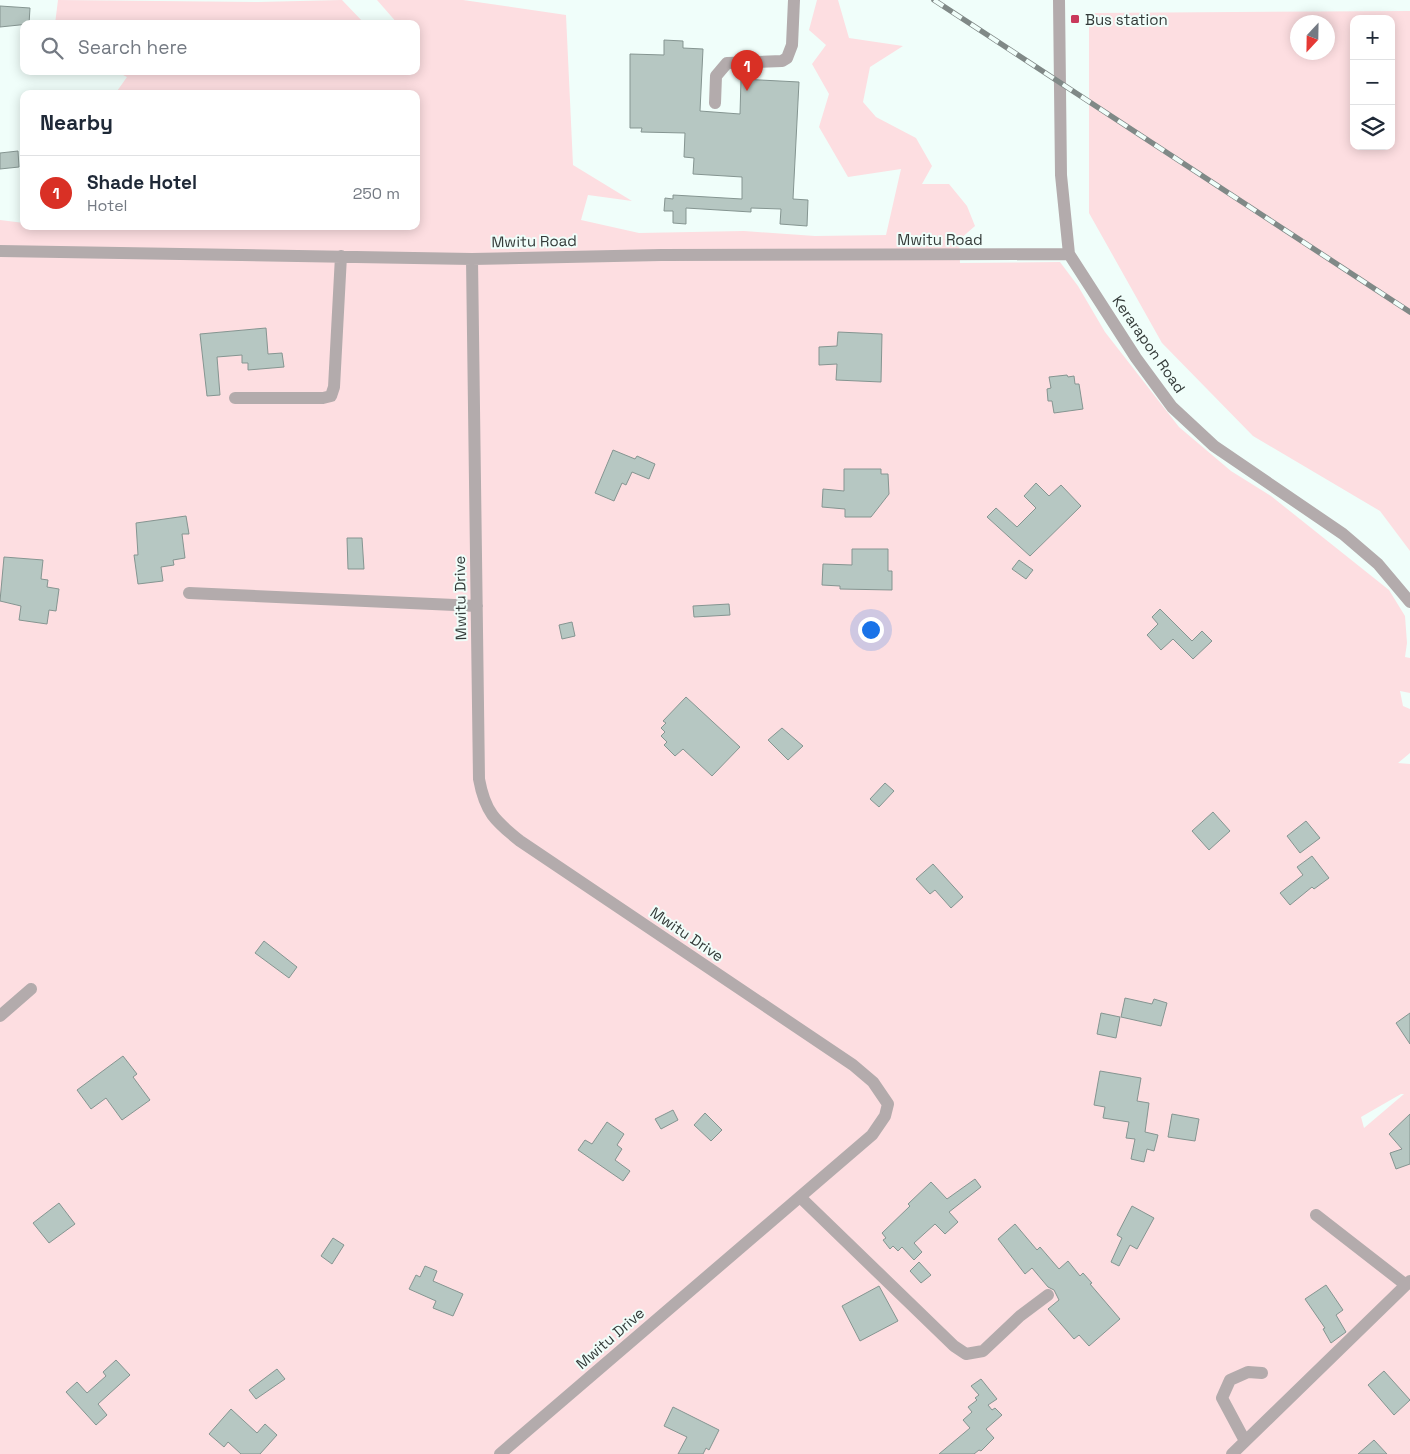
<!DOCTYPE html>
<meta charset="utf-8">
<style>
body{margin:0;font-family:"Space Grotesk",sans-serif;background:#f6f6f7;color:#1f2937}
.controls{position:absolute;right:15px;top:15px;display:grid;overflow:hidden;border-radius:10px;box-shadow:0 2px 12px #0003}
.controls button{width:45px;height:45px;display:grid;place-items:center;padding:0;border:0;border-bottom:1px solid #e0e1e3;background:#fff;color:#1f2937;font:25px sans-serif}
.compass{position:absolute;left:1290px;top:15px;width:45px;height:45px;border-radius:50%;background:#fff;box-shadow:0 2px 12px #0003;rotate:202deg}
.you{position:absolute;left:870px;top:629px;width:18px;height:18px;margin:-12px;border:4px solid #fff;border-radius:50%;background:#1a73e8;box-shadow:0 0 0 8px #1a73e833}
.badge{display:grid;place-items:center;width:32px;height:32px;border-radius:50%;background:#d93025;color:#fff;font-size:16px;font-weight:700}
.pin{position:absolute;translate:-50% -41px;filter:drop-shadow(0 1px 2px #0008)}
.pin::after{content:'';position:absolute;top:26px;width:18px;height:15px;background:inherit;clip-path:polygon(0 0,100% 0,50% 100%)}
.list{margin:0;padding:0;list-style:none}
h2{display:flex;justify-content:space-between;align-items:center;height:65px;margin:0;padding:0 20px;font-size:21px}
h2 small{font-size:16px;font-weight:400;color:#747a83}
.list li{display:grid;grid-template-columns:32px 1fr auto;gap:15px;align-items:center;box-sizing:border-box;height:75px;padding:0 20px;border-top:1px solid #e0e1e3}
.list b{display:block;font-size:19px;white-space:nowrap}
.list p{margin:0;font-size:16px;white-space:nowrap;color:#747a83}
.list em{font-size:16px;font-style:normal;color:#747a83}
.icon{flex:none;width:28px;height:28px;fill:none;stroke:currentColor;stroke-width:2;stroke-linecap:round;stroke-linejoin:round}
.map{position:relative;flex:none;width:1410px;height:1454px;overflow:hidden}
.search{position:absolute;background:#fff;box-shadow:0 2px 12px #0003;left:20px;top:20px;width:400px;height:55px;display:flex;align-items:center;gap:12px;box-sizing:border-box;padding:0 18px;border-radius:10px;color:#747a83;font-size:19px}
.panel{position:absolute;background:#fff;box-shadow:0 2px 12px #0003;left:20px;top:90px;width:400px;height:140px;border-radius:10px}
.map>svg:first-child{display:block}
.green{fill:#fddee1;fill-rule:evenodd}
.building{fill:#b6c7c2;stroke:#859591}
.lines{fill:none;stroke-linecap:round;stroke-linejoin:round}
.minor{stroke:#b3abac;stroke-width:12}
.rail-casing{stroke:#808987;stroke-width:5.5}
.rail{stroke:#f0fefa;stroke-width:4;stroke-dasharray:11;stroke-linecap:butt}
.poi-dot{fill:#c9395b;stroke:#f0fefa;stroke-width:2}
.labels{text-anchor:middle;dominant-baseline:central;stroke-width:4;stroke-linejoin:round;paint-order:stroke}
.poi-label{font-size:15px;fill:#343b39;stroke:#f0fefa;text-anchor:start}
.street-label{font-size:15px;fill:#343b39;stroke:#f0fefa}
</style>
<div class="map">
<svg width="1410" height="1454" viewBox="0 0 1410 1454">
<rect width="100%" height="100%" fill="#f0fefa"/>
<!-- green -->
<path class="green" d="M58,0L258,2L342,0L365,24H55Z
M377,0H463L566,15L573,165L632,201L588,195L581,220L639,233L744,231L815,236L886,235L901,169L848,177L819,127L829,94L812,64L826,45L809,30L817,0H838L849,38L903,46L870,67L863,102L876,117L916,138L932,166L922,184H949L967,206L975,226L959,240L960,263L1060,262L1078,286L1105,332L1179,427L1231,471L1271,496L1389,590L1405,616L1407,643L1405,657L1410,658V693L1400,691L1403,706L1410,709V753L1398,763L1410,764V1454H0V220L24,223V226H416V94H115L127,77L115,71H416V24H398ZM1401,1094H1404L1364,1128L1361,1117Z
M1410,11V551L1380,511L1253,436L1162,343L1089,213V13ZM1354,19H1391V146H1354ZM1298,22H1328V52H1298Z"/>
<!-- building -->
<path class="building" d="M0,6L30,8L29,24L0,27Z
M664,40L683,41V48L703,49L700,111L740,114L741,79L799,82L793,199L808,200L807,226L780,224L781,209L751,208V212L686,208V224L673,223V211H664L665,198L673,199V195L742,199V177L693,174L694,158L684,157L685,133L641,132L642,128H630V54L664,55Z
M18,151L19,167L0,169V153Z
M266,328L268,354L282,353L284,367L248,370V363H242V355L217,357L220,395L207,396L200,334Z
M838,332L882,334L881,382L836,380L837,364L819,365V347L837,346Z
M1067,375L1068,377L1074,376L1075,384H1079L1083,409L1054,413L1052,401H1048L1047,389L1051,388L1049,377Z
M613,450L635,459L637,456L655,464L649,479L632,472L626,485L622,483L614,501L595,493Z
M844,469H881V474H888L889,494L871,517H845V509L822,507L823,489L844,491Z
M1036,483L1049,496L1061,485L1081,506L1030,556L987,517L996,508L1017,527L1036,508L1024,496Z
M186,516L189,534H182L185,558L173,560L174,565L161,567L163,581L138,584L134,555H138L136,523Z
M347,538H362L364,569H348Z
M852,549H888V571H892V590L840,589V586L822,585L823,564L852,565Z
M4,557L43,560L41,579L48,580L47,587L59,589L56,611L49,610L47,624L19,620L21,606L0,601Z
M1019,560L1033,570L1026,579L1012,569Z
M729,604L730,615L694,617L693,606Z
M1160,609L1192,641L1202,631L1212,641L1193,659L1173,639L1161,650L1147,635L1158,624L1152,617Z
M572,622L575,636L562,639L559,625Z
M686,697L740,747L712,776L683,749L675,756L664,745L667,742L661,736L665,732L661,728L666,723L663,721Z
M782,728L803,746L788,760L768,740Z
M885,783L894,791L879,807L870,799Z
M1213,812L1230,831L1209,850L1192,831Z
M1306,821L1320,838L1300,853L1287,836Z
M1312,856L1329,878L1314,889L1312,887L1290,905L1280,893L1303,875L1297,867Z
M933,864L963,897L951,908L935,890L930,894L916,879Z
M264,941L297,967L289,978L255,953Z
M1125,998L1152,1004L1154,999L1167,1003L1161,1026L1121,1017Z
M1101,1013L1120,1017L1116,1038L1097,1034Z
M1410,1013V1044L1396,1023Z
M123,1056L137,1074L133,1077L150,1100L122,1120L106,1098L91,1109L77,1090Z
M1100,1071L1141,1078L1137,1101L1149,1103L1145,1132L1158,1135L1154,1151L1147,1149L1144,1162L1131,1159L1135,1139L1126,1138L1129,1122L1103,1118L1105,1107L1094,1105Z
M673,1110L678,1120L661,1129L655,1119Z
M705,1113L722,1130L711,1141L694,1125Z
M1172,1114L1199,1119L1195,1141L1168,1137Z
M1410,1114V1164L1396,1169L1390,1153L1402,1149L1389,1134Z
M607,1122L624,1134L617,1145L622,1149L615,1160L630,1171L623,1181L578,1150L585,1140L592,1144Z
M975,1179L981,1187L949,1212L958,1222L945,1234L935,1224L914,1243L922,1252L914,1260L902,1247L898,1251L893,1246L890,1249L883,1240L886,1238L882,1233L910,1206L908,1204L931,1182L947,1199Z
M59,1203L75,1224L49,1243L33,1223Z
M1132,1206L1154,1218L1137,1249L1130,1245L1119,1266L1111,1262L1122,1238L1117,1235Z
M1015,1224L1037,1250L1040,1247L1059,1269L1068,1261L1080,1276L1083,1273L1092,1283L1090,1284L1120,1319L1089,1346L1079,1335L1074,1339L1048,1309L1059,1300L1054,1290L1048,1287L1032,1268L1025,1274L998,1239Z
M333,1238L344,1245L332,1264L321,1256Z
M919,1262L931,1275L921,1283L910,1271Z
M425,1266L437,1271L433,1281L463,1294L453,1316L433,1308L436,1301L409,1289L416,1275L420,1277Z
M1326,1285L1343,1310L1336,1315L1346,1332L1331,1343L1323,1329L1325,1328L1305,1299Z
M879,1286L898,1321L860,1341L842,1306Z
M116,1360L130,1375L98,1404L107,1415L96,1425L66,1392L77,1382L87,1393L106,1376L103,1372Z
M277,1369L285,1379L256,1399L249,1390Z
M1384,1371L1410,1400L1394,1415L1368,1385Z
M981,1379L997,1399L988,1405L992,1410L995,1408L1002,1415L986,1429L994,1438L981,1451L979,1450L974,1454H939L970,1428L963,1420L972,1412L968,1407L977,1400L975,1398L979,1395L971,1386Z
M673,1407L719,1430L709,1450L706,1448L703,1454H678L687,1437L664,1426Z
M231,1409L257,1433L265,1424L277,1435L260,1454H241L228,1442L224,1447L209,1434Z
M1374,1440L1387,1454H1358Z"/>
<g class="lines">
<!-- minor -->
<path class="minor" d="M1059,0L1061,175L1069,254L1136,358L1172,407L1214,446L1343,534L1378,564L1410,602
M715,103L716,76L727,63L782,61L787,58L792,45L794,0
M0,251L472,259L661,255L1069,254
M472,259L479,779C485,812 495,821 520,841L853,1065L873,1082L888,1104L885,1116L872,1135L500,1454
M235,398H323L331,396L334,387L341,256
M189,593L477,606
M0,1016L31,989
M800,1197L954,1346L966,1354L983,1351L1020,1316L1048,1295
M1316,1215L1406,1285
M1245,1441L1222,1398L1230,1380L1248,1372L1262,1373
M1232,1454L1410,1281"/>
<defs>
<path id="rail" d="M934,0L1410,312"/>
</defs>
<!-- rail casing -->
<use href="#rail" class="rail-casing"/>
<!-- rail -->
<use href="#rail" class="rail"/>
</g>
<!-- markers -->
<rect class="poi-dot" x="1070" y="14" width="10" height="10" rx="2.5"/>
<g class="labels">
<!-- poi labels -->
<g class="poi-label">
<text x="1085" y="19">Bus station</text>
</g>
<!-- street labels -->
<g class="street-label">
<text x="940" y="239">Mwitu Road</text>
<text transform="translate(534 241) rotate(-1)">Mwitu Road</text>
<text transform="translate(1149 344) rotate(55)">Kerarapon Road</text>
<text transform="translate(460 598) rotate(-91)">Mwitu Drive</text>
<text transform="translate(687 934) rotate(34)">Mwitu Drive</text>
<text transform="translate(610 1338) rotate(-41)">Mwitu Drive</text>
</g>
</g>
</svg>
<div class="controls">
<button>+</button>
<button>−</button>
<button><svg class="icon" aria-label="layers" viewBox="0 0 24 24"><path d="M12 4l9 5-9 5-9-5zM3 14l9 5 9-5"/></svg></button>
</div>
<svg class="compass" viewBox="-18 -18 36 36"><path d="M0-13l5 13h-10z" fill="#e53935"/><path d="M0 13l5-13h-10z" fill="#747a83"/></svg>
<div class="you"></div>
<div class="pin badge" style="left:747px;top:91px">1</div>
<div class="search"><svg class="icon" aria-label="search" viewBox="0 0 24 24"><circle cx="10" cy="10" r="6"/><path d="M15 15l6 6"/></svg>Search here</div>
<section class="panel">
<h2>Nearby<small></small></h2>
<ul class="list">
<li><span class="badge">1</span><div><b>Shade Hotel</b><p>Hotel</p></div><em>250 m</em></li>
</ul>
</section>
</div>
